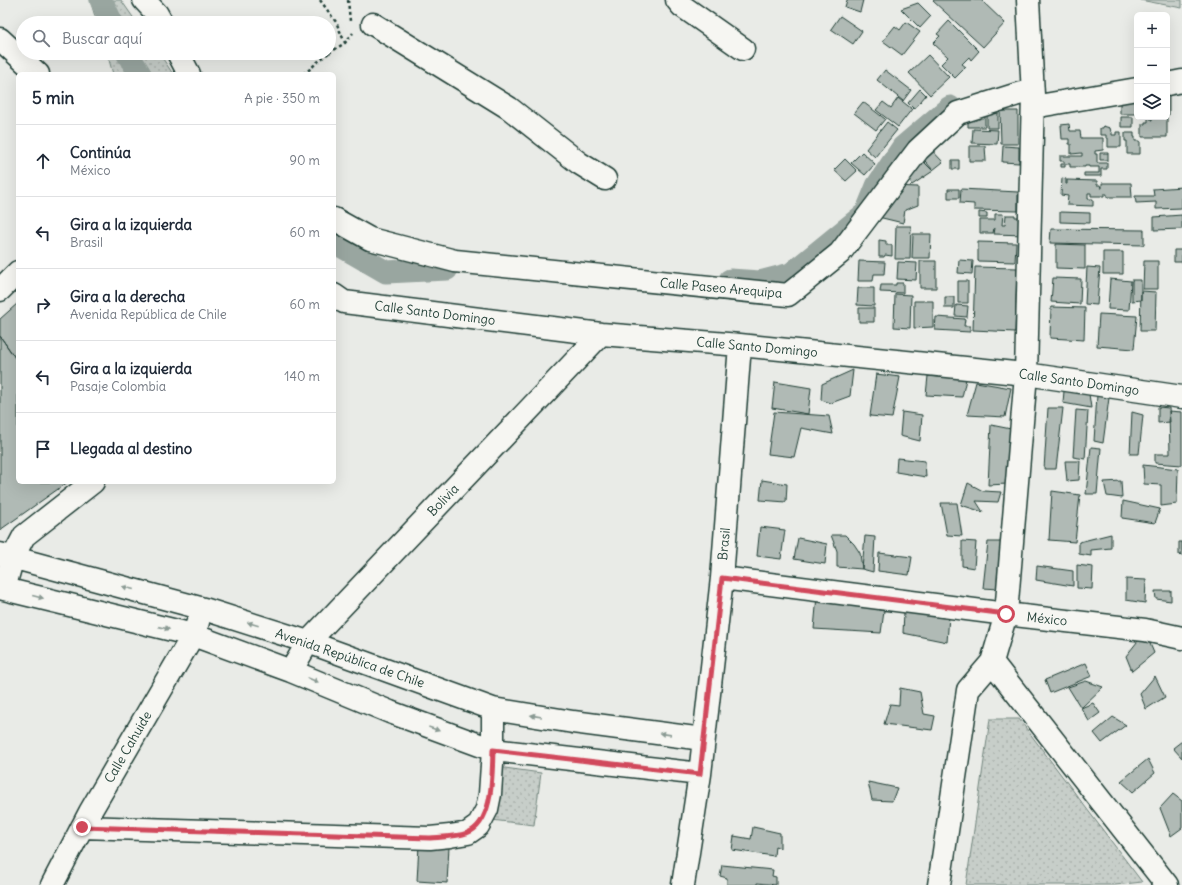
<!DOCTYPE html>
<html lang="es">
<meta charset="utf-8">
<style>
body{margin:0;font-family:Delius,sans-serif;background:#f6f6f7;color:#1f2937}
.controls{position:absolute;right:12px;top:12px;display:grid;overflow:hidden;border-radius:6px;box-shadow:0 4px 16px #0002}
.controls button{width:36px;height:36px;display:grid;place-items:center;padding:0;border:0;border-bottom:1px solid #e0e1e3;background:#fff;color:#1f2937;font:20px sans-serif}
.stop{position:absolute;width:12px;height:12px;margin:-9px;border:3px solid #d1495b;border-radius:50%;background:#fff}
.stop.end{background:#d1495b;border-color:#fff;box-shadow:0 1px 4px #0008}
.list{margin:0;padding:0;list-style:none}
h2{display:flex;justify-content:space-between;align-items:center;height:52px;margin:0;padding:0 16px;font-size:17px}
h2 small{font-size:13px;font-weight:400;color:#747a83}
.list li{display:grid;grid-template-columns:26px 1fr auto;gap:12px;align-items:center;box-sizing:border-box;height:72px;padding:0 16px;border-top:1px solid #e0e1e3}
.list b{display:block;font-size:15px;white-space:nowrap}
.list p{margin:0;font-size:13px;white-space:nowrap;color:#747a83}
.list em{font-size:13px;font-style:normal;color:#747a83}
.icon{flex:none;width:22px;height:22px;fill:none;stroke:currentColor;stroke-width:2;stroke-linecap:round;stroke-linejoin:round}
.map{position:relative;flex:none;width:1182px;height:885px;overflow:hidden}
.search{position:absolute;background:#fff;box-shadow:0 4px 16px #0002;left:16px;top:16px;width:320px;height:44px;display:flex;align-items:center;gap:10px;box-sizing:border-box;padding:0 14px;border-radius:22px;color:#747a83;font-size:15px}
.panel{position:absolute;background:#fff;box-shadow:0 4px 16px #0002;left:16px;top:72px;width:320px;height:412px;border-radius:6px}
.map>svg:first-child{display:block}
.green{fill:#c7cec9;stroke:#73867e}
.park{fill:url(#park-dots);stroke:#73867e}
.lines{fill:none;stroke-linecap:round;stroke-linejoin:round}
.canal{stroke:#99a6a0;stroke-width:23}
.building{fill:#b0bab5;stroke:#1f3d34}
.minor-casing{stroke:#1f3d34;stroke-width:25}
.path{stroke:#1f3d34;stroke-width:2.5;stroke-dasharray:3 3;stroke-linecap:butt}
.minor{stroke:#f6f6f2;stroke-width:22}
.oneway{fill:#8a9a93}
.route{stroke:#d1495b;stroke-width:5}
.labels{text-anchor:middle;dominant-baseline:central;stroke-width:3;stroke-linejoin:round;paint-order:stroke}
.street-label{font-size:13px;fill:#1f3d34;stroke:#f6f6f2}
</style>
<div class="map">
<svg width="1182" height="885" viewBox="0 0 1182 885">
<defs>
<pattern id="park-dots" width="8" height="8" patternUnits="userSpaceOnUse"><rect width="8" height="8" fill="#c7cec9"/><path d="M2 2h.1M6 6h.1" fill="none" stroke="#aab2ad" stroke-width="1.8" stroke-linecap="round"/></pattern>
</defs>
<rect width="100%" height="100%" fill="#e9ebe7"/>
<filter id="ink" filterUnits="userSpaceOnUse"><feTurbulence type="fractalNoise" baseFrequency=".025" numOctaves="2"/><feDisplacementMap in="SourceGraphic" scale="8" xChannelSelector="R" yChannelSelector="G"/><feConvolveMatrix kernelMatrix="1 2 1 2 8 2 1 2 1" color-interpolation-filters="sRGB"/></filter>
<g filter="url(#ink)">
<!-- green -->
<path class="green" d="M1140,0H1182V8Z"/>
<!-- park -->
<path class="park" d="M90,0H121L137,23H97Z
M107,53H159L173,74H113Z
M990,719H1019L1142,882L1115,885H966Z
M490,766L541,773L534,825L483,819Z"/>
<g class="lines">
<!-- canal -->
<path class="canal" d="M101,0L112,23
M127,53L140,74
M334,242L386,272L447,269
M730,280L760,282L791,274L866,213L877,186L903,147L950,107"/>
</g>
<!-- building -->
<path class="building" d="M847,0H863L860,12L845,7Z
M934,0H981L1005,23L983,47L933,1Z
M918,3L931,16L920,28L901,9Z
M840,16L862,31L853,44L831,29Z
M949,21L979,51L971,60L969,57L962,64L966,67L955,78L941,64L948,57L933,43L940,36L937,34Z
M906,22L920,32L902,55L883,41L895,26L900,30Z
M928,55L949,77L930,95L909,73Z
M885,70L911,90L903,101L877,80Z
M920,89L926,95L914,109L908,103Z
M1167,95H1169V115H1167Z
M1120,96H1137V114H1120Z
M898,98L912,109L898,127L876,110L883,102L891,108Z
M863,102L885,119L876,130L854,113Z
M987,110H998V128H987Z
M1000,111H1018V144H1001Z
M985,115V127H968V116Z
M1121,117H1133V127H1121Z
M1141,117H1151V120H1152V117H1167V137H1142V124H1145V122H1148V117Z
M887,122L897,130L875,157L866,149Z
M1069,124L1070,131H1080L1081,138H1103V150L1095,151V154H1097V163H1107V169H1101V176H1084V173H1099V167H1089V166H1085V167H1070V164H1065V167H1061V164H1064V161H1060V156H1082V153L1071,154V144H1069V139H1062L1061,125Z
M1103,126L1110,128L1111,132H1112V135H1116V132H1121V147H1108V138H1106V135H1100V128H1103Z
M973,129L998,130L997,144L972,143Z
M1125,133H1134V137H1135V141H1140V154H1127V141H1125Z
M927,145L943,162L933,170L918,153Z
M969,146H985L986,161H969Z
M1003,146L1019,147V163L1002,162Z
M862,152L875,164L865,175L851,163Z
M1100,153H1108V160H1100Z
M917,155L933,171L912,185L902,174Z
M845,159L857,171L846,181L834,170Z
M952,160H959V169H952Z
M1062,178L1066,179V184H1067V180L1097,181V185H1100L1101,188H1102V183H1131L1132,197H1107V194H1104V196H1091V193H1088V199H1093V206L1067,205L1068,196L1061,195Z
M892,186L918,187V205L905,210L903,223L874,216Z
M1182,187V208L1156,209V202L1136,203L1135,196H1154L1153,189Z
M948,189H959V198H948Z
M961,189L1018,192V211L974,210V204L960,203Z
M979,212L987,213V218H979Z
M1060,212L1090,213V223L1060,222Z
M995,214H1003L1002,225H1005L1006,215H1015V217H1022L1024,235L994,234L995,228H994L993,233H980V220H995Z
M1182,215V229L1154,230V217Z
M896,226H911L910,259H895Z
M1051,229L1144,230V245L1050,243Z
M913,234H931L930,258H912Z
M879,240L886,241V245H892V256L885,255L884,257H879Z
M978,242L1016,243L1015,262L978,261Z
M1056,244L1085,245V269L1056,268Z
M1174,250H1182V262H1174Z
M1103,252H1123V274H1103Z
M959,260L973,261L972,274L958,273Z
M859,261L885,262L884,274H874L873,281H858Z
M920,261H936V288H920Z
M1144,261H1158V289H1143Z
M898,262L917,263L916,280L897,279Z
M975,267L1017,268L1015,332L973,330Z
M1087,267L1100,268L1097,305L1085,304Z
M1053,278L1081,279L1080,304L1051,302Z
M1110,279L1131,281L1129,310L1108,309Z
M1132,280H1141V300L1132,301Z
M958,281H968V303H958Z
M896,283H903V293L880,292L881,285H896Z
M858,288H874V306L857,305Z
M1141,291L1156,292L1155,331H1140Z
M895,294L911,295L910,328L894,327Z
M945,297H954V308H945Z
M914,301H933V327L914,328Z
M18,303V362L0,336V319Z
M956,305L968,306L967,317L955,316Z
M1051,307L1085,308L1084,340L1050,338Z
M859,308H874V322H859Z
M1099,314L1137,316L1134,349L1097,346Z
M936,317L965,319L964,326H970V332L935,330Z
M0,336L18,362V482H68L0,530Z
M853,370L850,396L831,403L821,400L822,384Z
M876,374L900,377L892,418L870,416Z
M928,376L966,379L962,397L926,395Z
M775,382L811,388L808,414L772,408Z
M976,382L1011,388L1005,417L967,415Z
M1064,391L1089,394L1091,408L1063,403Z
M1097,395L1109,398L1103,443L1094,441Z
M1158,407L1169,408L1170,422L1158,423Z
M1048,408H1063L1056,469H1044Z
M1076,410L1088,411L1085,459L1073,457Z
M1169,411L1182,412V465L1155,463V454H1170Z
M774,412L829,416L833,434L801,428L794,457L768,454Z
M902,412L922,415L920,441L900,436Z
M1132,412L1143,415L1139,454H1130Z
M991,425L1011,429L1007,484L988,485Z
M1091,447L1101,448L1097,494H1086Z
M897,458L925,461L926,477L896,472Z
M1065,461H1080L1079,480L1067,481Z
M1143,465L1178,469L1177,504L1161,506V485L1144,484Z
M762,480L787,484L786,502L760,500Z
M1121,481L1122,498L1107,496L1104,482Z
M968,483L983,491L1001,492L998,502L976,501L983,512L961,505Z
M1052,491L1080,495L1075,542L1049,540Z
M1123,501L1160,509L1155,523L1122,518Z
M941,503H957L962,536L947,535Z
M760,527L785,530L781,559L757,556Z
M1111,534V548L1091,550V556L1079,554V542Z
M831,535H845L854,544L860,553L862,569L837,567V551Z
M865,536L875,537L873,572L862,569Z
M798,538L827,544L825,564L794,559Z
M962,541L976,542L974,568L962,566Z
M988,542H1001L999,589L983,588Z
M1179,542H1182V556L1179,555Z
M879,553L912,557L909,575L878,571Z
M1077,565L1093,567L1092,589L1077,588Z
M1037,566L1073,571V586L1036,580Z
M1126,579L1146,580L1145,603L1126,600Z
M1155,591H1171V601L1156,599Z
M817,596L884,611L881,633L814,629Z
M904,612L949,616L947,642L903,633Z
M1145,632L1154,653L1132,671L1126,656Z
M1086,663L1092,676L1050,693L1045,680Z
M1155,676L1165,697L1146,709L1140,694Z
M1086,681L1103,687L1081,708L1068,687Z
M900,688L920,692L924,714L935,716L932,730L884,724L890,704L899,705Z
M1093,703L1100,713L1089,721L1081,708Z
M1113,717L1126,725L1102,743L1094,733Z
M1182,741V758L1173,748Z
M1148,759L1155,773L1133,792L1121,781Z
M868,782L897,788L892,801L872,800Z
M1173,794L1182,801V828L1171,836L1160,808Z
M753,827L780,833V848L775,846L774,856L732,850L734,836L751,839Z
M419,845L449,847L447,883L417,881Z
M722,865L773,870L772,876L776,877V885L757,883V885H727V878L720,876Z"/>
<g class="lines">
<defs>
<path id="minor" d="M144,0L157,14L162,23
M677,0L682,6L743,49
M373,24L509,108L579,163L605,179
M0,39L38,74
M178,53L189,74
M1167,84L1182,81
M1033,107L1137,89
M334,219L370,239L455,261L788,295L840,253L918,150L958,113L1021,93L1033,95
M0,290L18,272
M334,295L344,302L601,334L740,345L1026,374L1182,397
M0,554L204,609L308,642L493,709L573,722L703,739
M722,578L1006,614L1145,630L1182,638
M0,588L193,635L291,671L390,712L493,750L700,774
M4,589L13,557L24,536L93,482
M992,662L1167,885
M291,671L308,642L601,334
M82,827L430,838L450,836L468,833L478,826L487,809L490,794L493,750V709
M52,885L90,812L193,635L198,622
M683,885L700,774L722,578L740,345
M939,885L968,690L992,662L1006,614L1026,374L1033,95L1028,0"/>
</defs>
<!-- minor casing -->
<use href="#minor" class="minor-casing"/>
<!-- path -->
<path class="path" d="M320,0L336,22L345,43
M348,0L350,21
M329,53L345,43L353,33
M303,74C313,68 319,59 329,53"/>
<!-- minor -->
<use href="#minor" class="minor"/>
</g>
<!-- one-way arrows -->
<defs><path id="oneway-solid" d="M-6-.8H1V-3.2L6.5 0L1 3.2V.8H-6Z"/></defs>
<g class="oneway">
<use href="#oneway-solid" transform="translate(128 588) rotate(-165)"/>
<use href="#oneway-solid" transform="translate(38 597) rotate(14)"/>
<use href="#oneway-solid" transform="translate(253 624) rotate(-162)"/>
<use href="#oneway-solid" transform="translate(164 628) rotate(14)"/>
<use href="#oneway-solid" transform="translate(313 680) rotate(23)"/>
<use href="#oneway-solid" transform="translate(536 716) rotate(-171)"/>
<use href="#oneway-solid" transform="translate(434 729) rotate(20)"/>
<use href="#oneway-solid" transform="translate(665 734) rotate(-172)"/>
</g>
</g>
<g class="lines" filter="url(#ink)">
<!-- route -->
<path class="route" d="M82,827L430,838C442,837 456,837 467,833C494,823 492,773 493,750L700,774L722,578L1006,614"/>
</g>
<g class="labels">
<!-- street labels -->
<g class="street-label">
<text transform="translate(721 288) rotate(5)">Calle Paseo Arequipa</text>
<text transform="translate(435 313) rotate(7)">Calle Santo Domingo</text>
<text transform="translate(757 347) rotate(5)">Calle Santo Domingo</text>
<text transform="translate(1079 382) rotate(8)">Calle Santo Domingo</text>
<text transform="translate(443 500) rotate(-46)">Bolivia</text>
<text transform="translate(724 544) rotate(-85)">Brasil</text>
<text transform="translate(1047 619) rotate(6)">México</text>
<text transform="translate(350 658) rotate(19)">Avenida República de Chile</text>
<text transform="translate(128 747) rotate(-60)">Calle Cahuide</text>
</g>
</g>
</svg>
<div class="controls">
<button>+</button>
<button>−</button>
<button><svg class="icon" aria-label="layers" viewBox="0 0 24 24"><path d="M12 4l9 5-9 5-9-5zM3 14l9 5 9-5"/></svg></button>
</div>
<div class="stop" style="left:1006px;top:614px"></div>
<div class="stop end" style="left:82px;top:827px"></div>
<div class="search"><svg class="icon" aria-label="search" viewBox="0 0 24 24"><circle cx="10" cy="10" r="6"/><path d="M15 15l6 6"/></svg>Buscar aquí</div>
<section class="panel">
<h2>5 min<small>A pie · 350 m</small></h2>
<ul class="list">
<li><svg class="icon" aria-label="ahead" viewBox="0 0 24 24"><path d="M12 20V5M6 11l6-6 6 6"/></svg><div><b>Continúa</b><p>México</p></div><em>90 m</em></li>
<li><svg class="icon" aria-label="left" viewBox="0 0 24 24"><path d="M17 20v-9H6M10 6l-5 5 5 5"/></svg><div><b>Gira a la izquierda</b><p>Brasil</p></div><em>60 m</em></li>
<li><svg class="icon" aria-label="right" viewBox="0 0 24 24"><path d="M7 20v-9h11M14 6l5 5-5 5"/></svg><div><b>Gira a la derecha</b><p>Avenida República de Chile</p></div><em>60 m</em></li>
<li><svg class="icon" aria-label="left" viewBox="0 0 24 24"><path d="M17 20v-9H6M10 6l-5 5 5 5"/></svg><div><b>Gira a la izquierda</b><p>Pasaje Colombia</p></div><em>140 m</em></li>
<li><svg class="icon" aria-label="arrive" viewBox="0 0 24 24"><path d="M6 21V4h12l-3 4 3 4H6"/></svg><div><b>Llegada al destino</b></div></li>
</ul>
</section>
</div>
